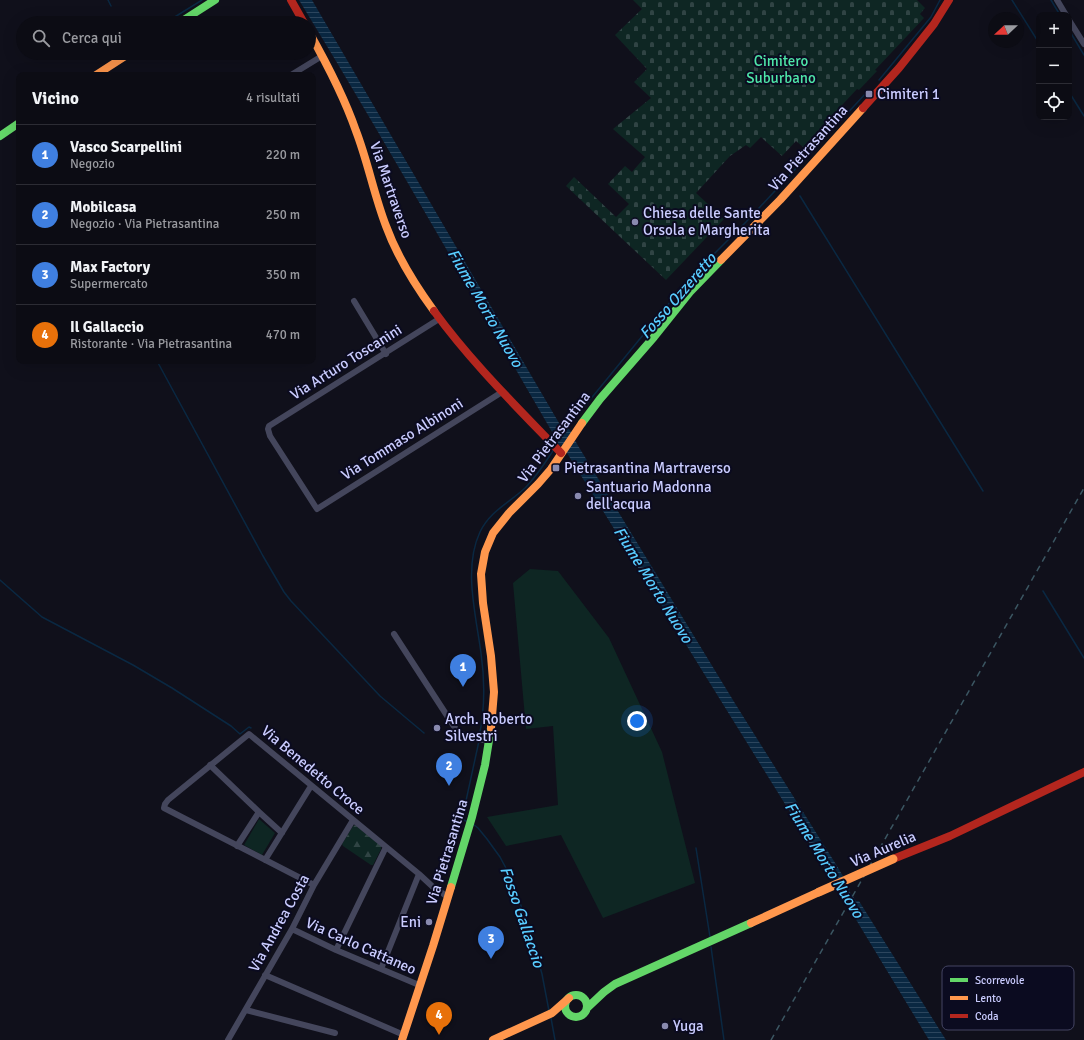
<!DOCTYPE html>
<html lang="it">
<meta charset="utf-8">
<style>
body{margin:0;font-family:Signika,sans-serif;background:#1a1a22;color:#f1f3f6}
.controls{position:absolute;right:12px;top:12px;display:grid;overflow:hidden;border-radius:8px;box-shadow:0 4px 16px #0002}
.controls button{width:36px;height:36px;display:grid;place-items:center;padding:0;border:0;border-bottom:1px solid #2c2c34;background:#0c0c14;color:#f1f3f6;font:20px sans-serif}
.compass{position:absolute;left:988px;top:12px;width:36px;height:36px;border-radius:50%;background:#0c0c14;box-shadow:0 4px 16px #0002;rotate:248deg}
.you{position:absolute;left:637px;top:721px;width:14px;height:14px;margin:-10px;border:3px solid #fff;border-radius:50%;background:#1a73e8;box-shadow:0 0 0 6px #1a73e833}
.badge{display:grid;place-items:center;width:26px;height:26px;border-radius:50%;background:#2563eb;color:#fff;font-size:13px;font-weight:700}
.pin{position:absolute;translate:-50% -33px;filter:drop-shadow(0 1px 2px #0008)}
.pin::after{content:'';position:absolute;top:21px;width:14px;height:12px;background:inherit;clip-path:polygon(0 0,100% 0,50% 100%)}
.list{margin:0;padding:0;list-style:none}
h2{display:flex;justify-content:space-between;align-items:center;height:52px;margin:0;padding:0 16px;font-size:17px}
h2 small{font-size:13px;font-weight:400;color:#9a9ba0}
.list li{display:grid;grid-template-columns:26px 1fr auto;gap:12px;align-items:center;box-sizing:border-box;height:60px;padding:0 16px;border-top:1px solid #2c2c34}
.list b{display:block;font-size:15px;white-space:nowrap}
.list p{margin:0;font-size:13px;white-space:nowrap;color:#9a9ba0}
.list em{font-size:13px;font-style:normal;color:#9a9ba0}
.icon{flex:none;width:22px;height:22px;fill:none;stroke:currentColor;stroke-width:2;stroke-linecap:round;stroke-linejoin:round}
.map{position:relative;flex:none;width:1084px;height:1040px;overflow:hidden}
.search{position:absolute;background:#0c0c14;box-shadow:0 4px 16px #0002;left:16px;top:16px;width:300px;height:44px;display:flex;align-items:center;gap:10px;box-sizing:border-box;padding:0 14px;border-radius:22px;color:#9a9ba0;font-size:15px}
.panel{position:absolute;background:#0c0c14;box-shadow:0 4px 16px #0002;left:16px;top:72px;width:300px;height:292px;border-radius:8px}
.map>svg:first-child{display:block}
.green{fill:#0e2623}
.forest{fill:url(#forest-firs)}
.cemetery{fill:url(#cemetery-stones)}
.water{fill:url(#water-rules)}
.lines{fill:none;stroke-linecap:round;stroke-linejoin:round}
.stream{stroke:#0a2842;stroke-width:1.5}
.street{stroke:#44465c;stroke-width:6}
.fast{stroke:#63d668;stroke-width:8}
.slow{stroke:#ff974d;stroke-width:8}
.jam{stroke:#b3261e;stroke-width:8}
.rail{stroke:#3b5662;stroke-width:1.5;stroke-dasharray:6 5;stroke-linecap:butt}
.slow-bridge{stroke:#ff974d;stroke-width:9}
.poi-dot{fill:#898aaf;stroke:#0b0b20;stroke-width:1.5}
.labels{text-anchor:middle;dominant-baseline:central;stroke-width:4;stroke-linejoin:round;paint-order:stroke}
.park-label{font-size:15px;fill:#4ee6a8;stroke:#0b0b20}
.poi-label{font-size:15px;fill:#caccff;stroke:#0b0b20;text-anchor:start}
.street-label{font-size:15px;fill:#caccff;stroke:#0b0b20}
.water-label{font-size:16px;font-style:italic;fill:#58ccff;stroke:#0b0b20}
.key{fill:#0b0b20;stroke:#444563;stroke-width:1}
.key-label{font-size:11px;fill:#caccff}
</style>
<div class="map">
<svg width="1084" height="1040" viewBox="0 0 1084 1040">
<defs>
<pattern id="forest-firs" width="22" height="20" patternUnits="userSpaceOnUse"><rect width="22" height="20" fill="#0e2623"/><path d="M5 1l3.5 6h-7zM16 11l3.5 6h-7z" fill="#304444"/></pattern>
<pattern id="cemetery-stones" width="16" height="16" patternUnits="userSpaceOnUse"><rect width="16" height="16" fill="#0e2623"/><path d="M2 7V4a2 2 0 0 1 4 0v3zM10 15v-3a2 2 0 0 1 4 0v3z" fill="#304444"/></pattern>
<pattern id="water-rules" width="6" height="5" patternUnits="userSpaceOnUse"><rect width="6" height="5" fill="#0a2842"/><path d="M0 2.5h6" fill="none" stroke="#2c465e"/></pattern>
</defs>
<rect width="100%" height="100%" fill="#10101b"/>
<!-- green -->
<path class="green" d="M530,569L558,571L609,638L662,752L695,883L603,918L561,835L506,846L487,817L558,805L553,726L526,729L513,583Z
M259,819L275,833L262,855L244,845Z"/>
<!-- forest -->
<path class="forest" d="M355,825L381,846V849L373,865H371L343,846L342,844L353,826Z"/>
<!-- cemetery -->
<path class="cemetery" d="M633,0H917L925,8L920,14L924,18L875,70L877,71L859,90L857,89L803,147L796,141L782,156L761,137L750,148L746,145L730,156L696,193L724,219L666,280L566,186L574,177L616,217L629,204L608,184L625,166L632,172L645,157L613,129L651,98L634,82L647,69L615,35L642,9Z"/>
<!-- water -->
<path class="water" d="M299,0H312L559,423L570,430L577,444L736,705L837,866L850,888L849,891L856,901H859L946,1040H929L852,913C853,908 849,901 844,899L562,445L560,446L557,443L555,437C470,291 387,144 299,0Z"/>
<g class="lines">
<!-- stream -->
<path class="stream" d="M108,0L111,6
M1012,0L1039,43
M1051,0L1060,15
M165,23L202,0
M1069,30L1084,55
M879,80L931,17L940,0
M1069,92L1084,116
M800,196L983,491
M157,361L263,556L284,592L291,601L380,696L424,733
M566,429L689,279L746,222L868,91
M0,580L42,617L133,665L172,688L231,726L240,734L249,727L251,728
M1043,591L1084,658
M479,737C485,709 485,681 481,653C476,615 463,568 480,532C490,511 509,503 525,488C537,476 545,463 554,449
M468,822L462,819L479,741
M473,824L478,828L487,839L500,857L507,870L517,894L530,932L542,974L549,1011
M696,848L710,937
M711,947L724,1040
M551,1018L555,1040"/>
<!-- street -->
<path class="street" d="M1057,0L1066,15
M1069,20L1084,44
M291,75L322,56
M354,301L386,354
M439,319L269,426L268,429L270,436L317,509L502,392
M394,634L457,731C466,738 479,739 489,741
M210,765L259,812L282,833
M237,846L259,812
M265,860L311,786
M314,885L166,809L164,808L165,804L168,800L249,734L419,874L433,887L448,897
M292,929L336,950L419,985
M336,950L386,847
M381,969L419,874
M265,975L404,1035
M246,1010L335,1033
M228,1040L292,929L314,885L353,820"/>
<!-- fast -->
<path class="fast" d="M179,23L215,0
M0,136L19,123
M582,423L600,399L654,337L690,292L721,260
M451,887L472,817L485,765L491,728
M565 1006a11 11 0 1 1 22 0a11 11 0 1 1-22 0Z
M587,1008L604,992L615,984L751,923"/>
<!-- slow -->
<path class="slow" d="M309,32C327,64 344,96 356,131C368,162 374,195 386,226C397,256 415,285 434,311
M96,75L130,53
M721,260L780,200L863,108
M491,728L494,692L491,656L483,603L481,574L485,552L493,533L509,513L538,484L551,469L582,423
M751,923L819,892
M402,1040L433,946L451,887
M493,1040L552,1013L569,998"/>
<!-- jam -->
<path class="jam" d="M291,0L304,23
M863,108L899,68L934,24L949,0
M434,311C471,362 517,407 561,453
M893,859L950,836L1084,772"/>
<!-- rail -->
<path class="rail" d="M771,1040L1084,488"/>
<!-- slow-bridge -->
<path class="slow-bridge" d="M819,892L893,859"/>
</g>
<!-- markers -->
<g class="poi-dot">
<rect x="865" y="90" width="8" height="8" rx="2"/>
<circle cx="635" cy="222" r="4"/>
<rect x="552" y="464" width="8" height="8" rx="2"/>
<circle cx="578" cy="496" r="4"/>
<circle cx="437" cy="728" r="4"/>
<circle cx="429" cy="922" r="4"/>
<circle cx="665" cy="1026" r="4"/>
</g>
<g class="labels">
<!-- park labels -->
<g class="park-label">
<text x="781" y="61">Cimitero<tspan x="781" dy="17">Suburbano</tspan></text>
</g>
<!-- poi labels -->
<g class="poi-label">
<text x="877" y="94">Cimiteri 1</text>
<text x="643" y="213">Chiesa delle Sante<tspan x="643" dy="17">Orsola e Margherita</tspan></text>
<text x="564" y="468">Pietrasantina Martraverso</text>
<text x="586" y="487">Santuario Madonna<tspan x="586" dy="17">dell'acqua</tspan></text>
<text x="445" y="719">Arch. Roberto<tspan x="445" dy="17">Silvestri</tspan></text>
<text x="421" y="922" text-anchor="end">Eni</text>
<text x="673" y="1026">Yuga</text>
</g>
<!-- street labels -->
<g class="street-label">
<text transform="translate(808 148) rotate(-48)">Via Pietrasantina</text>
<text transform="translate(391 190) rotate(71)">Via Martraverso</text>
<text transform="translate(346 362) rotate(-32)">Via Arturo Toscanini</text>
<text transform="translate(554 437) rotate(-53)">Via Pietrasantina</text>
<text transform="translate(402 439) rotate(-32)">Via Tommaso Albinoni</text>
<text transform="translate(313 770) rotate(40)">Via Benedetto Croce</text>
<text transform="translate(883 849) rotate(-23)">Via Aurelia</text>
<text transform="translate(447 852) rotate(-73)">Via Pietrasantina</text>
<text transform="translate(279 923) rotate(-61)">Via Andrea Costa</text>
<text transform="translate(361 946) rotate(24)">Via Carlo Cattaneo</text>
</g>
<!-- water labels -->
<g class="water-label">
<text transform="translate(678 296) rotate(-49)">Fosso Ozzeretto</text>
<text transform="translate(485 308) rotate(60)">Fiume Morto Nuovo</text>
<text transform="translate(653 585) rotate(58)">Fiume Morto Nuovo</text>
<text transform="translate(824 860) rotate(58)">Fiume Morto Nuovo</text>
<text transform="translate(522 917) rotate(71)">Fosso Gallaccio</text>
</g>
</g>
<!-- legend -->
<rect x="942" y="966" width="132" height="64" rx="6" class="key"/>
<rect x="950" y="978" width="18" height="4" fill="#63d668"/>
<rect x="950" y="996" width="18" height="4" fill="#ff974d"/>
<rect x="950" y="1014" width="18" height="4" fill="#b3261e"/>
<g class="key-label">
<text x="975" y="984">Scorrevole</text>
<text x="975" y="1002">Lento</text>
<text x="975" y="1020">Coda</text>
</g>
</svg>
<div class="controls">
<button>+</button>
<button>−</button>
<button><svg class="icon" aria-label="locate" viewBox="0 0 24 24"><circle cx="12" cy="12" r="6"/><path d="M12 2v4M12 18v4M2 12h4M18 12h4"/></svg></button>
</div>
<svg class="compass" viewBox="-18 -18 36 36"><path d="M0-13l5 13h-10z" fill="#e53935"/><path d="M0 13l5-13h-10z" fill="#9a9ba0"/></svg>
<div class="you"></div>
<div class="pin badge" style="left:463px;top:687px;background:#3f7fe0">1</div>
<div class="pin badge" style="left:449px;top:786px;background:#3f7fe0">2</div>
<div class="pin badge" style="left:491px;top:959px;background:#3f7fe0">3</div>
<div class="pin badge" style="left:439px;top:1035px;background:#e8710a">4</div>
<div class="search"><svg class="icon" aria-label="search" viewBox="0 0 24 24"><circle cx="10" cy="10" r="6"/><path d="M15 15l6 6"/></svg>Cerca qui</div>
<section class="panel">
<h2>Vicino<small>4 risultati</small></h2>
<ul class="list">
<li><span class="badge" style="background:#3f7fe0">1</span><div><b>Vasco Scarpellini</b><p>Negozio</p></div><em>220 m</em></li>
<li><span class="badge" style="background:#3f7fe0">2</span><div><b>Mobilcasa</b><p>Negozio · Via Pietrasantina</p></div><em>250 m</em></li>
<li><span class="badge" style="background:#3f7fe0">3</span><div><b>Max Factory</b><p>Supermercato</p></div><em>350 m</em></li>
<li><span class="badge" style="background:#e8710a">4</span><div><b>Il Gallaccio</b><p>Ristorante · Via Pietrasantina</p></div><em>470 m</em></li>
</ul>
</section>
</div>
